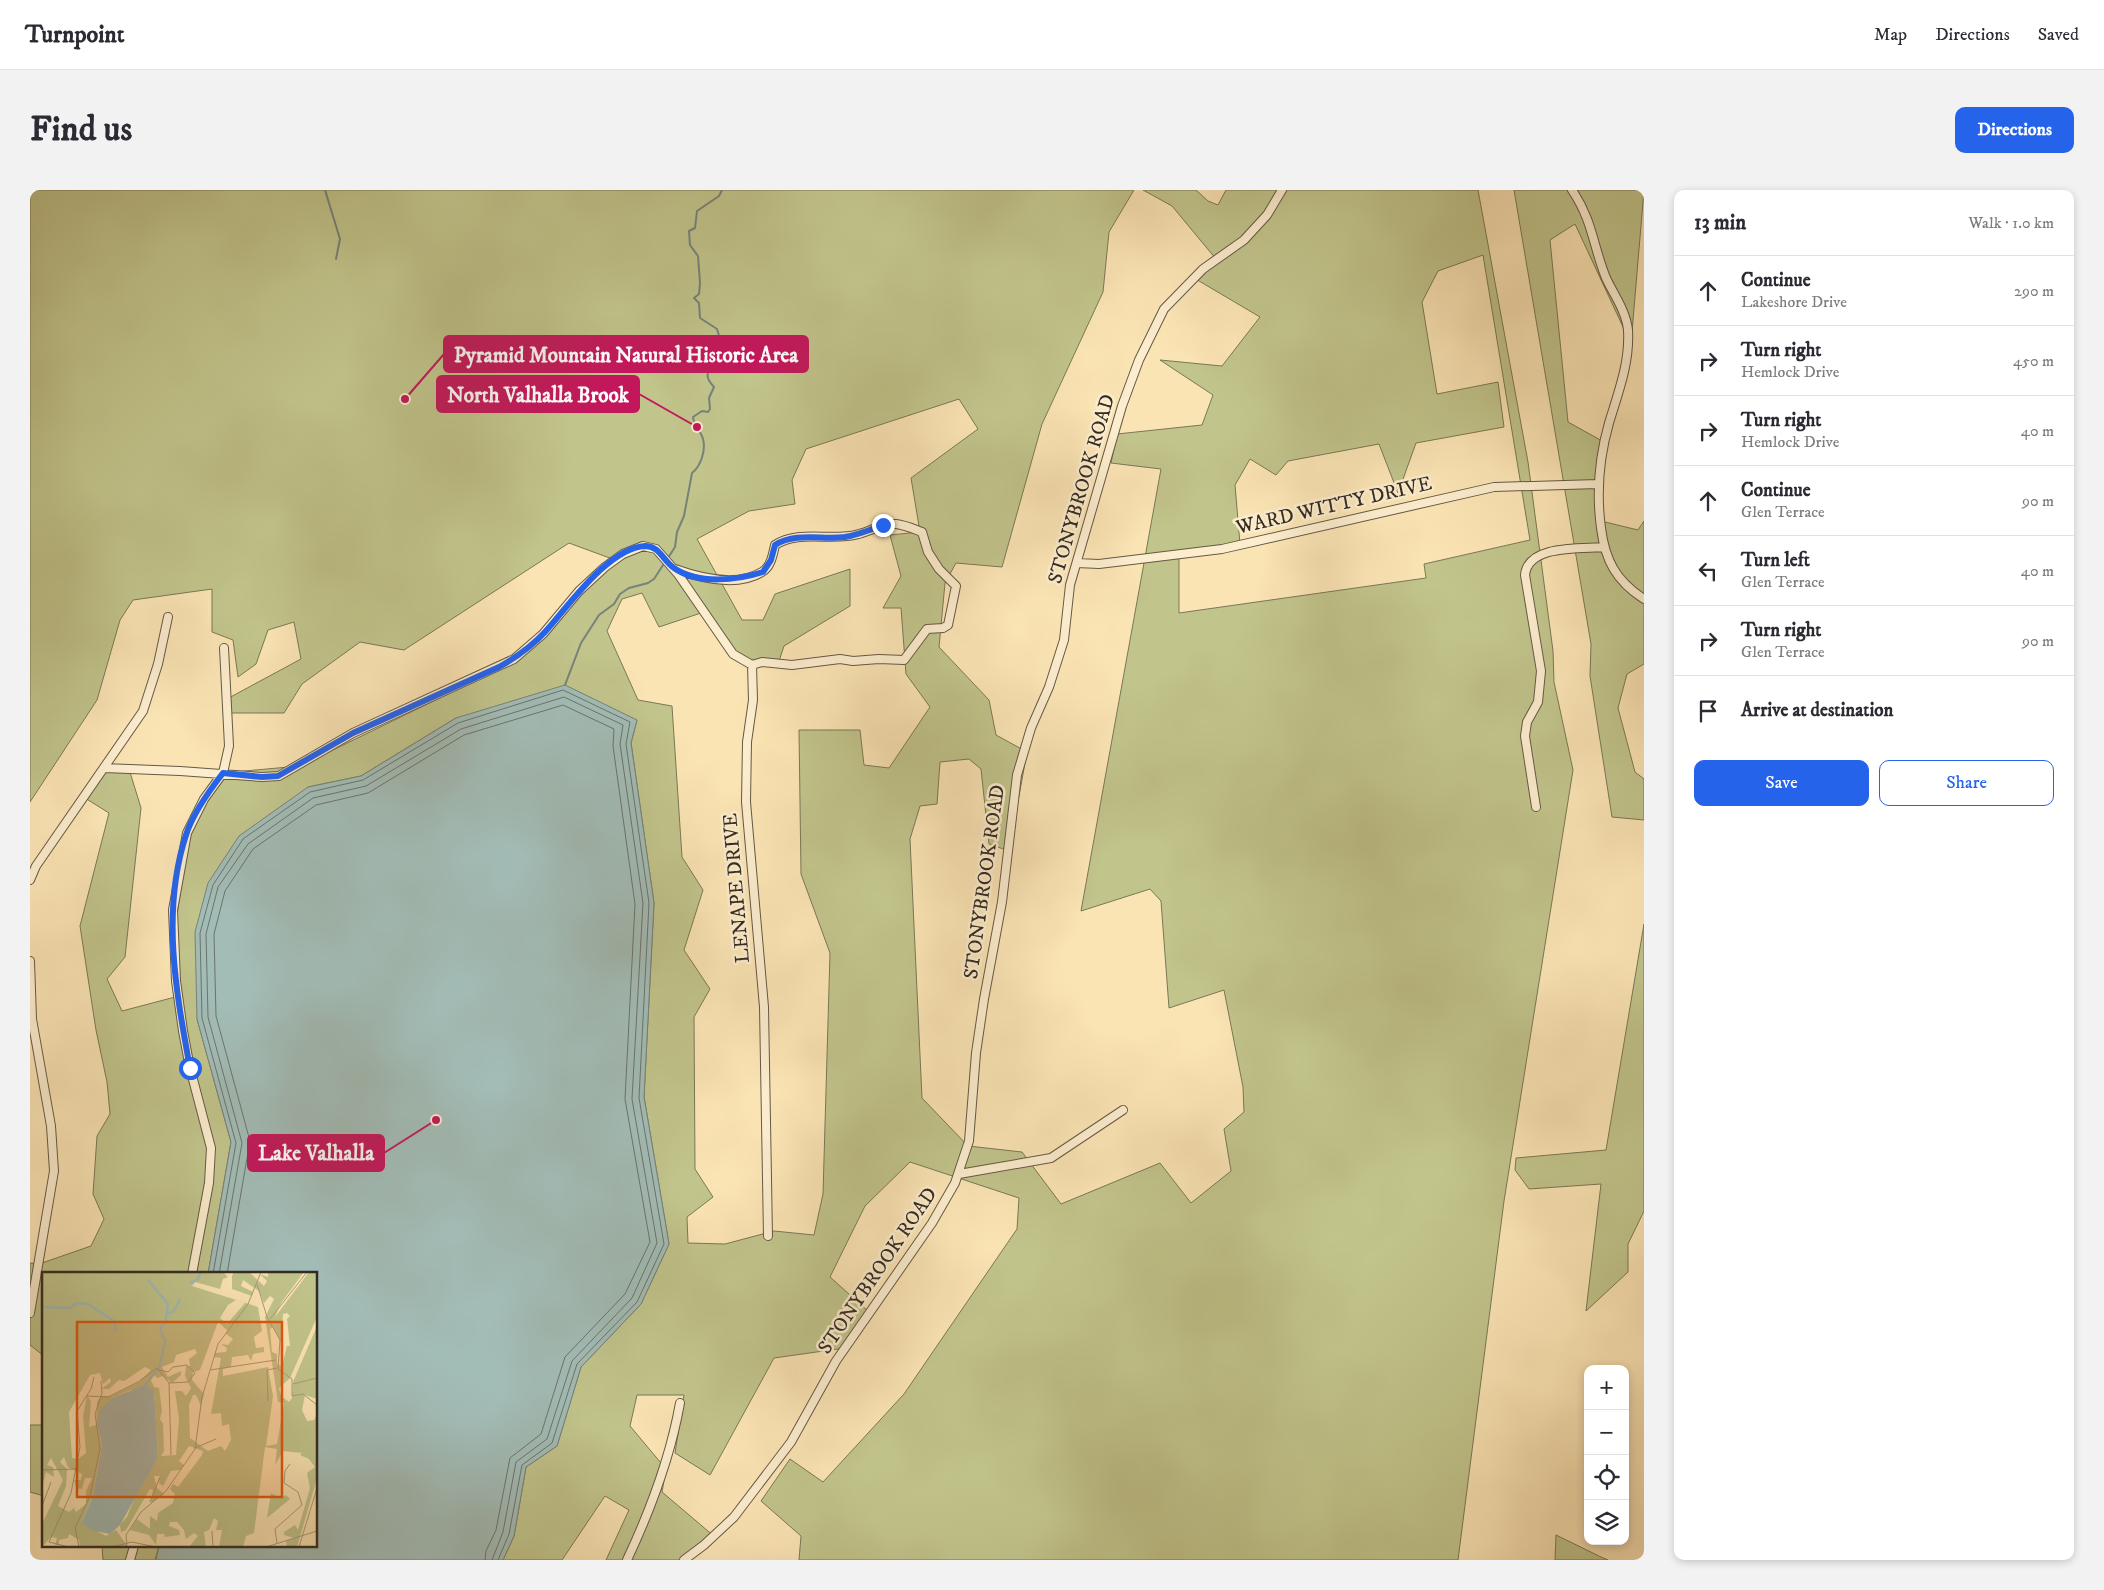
<!DOCTYPE html>
<meta charset="utf-8">
<style>
body{margin:0;font-family:"IM FELL DW Pica",serif;background:#f2f2f3;color:#2b2b33}
.controls{position:absolute;right:15px;bottom:15px;display:grid;overflow:hidden;border-radius:10px;box-shadow:0 2px 8px #0003}
.controls button{width:45px;height:45px;display:grid;place-items:center;padding:0;border:0;border-bottom:1px solid #e1e1e2;background:#fff;color:#2b2b33;font:25px sans-serif}
.stop{position:absolute;width:15px;height:15px;margin:-11px;border:4px solid #2563eb;border-radius:50%;background:#fff}
.stop.end{background:#2563eb;border-color:#fff;box-shadow:0 1px 5px #0008}
.list{margin:0;padding:0;list-style:none}
h2{display:flex;justify-content:space-between;align-items:center;height:65px;margin:0;padding:0 20px;font-size:21px}
h2 small{font-size:16px;font-weight:400;color:#7c7c81}
.list li{display:grid;grid-template-columns:32px 1fr auto;gap:15px;align-items:center;box-sizing:border-box;height:70px;padding:0 20px;border-top:1px solid #e1e1e2}
.list b{display:block;font-size:19px;white-space:nowrap}
.list p{margin:0;font-size:16px;white-space:nowrap;color:#7c7c81}
.list em{font-size:16px;font-style:normal;color:#7c7c81}
.actions{display:flex;gap:10px;padding:15px 20px}
.actions a{flex:1;padding:11px 0;border:1px solid #2563eb;border-radius:10px;text-align:center;font-size:18px;color:#2563eb}
.actions .main{background:#2563eb;color:#fff}
.icon{flex:none;width:28px;height:28px;fill:none;stroke:currentColor;stroke-width:2;stroke-linecap:round;stroke-linejoin:round}
.map{position:relative;flex:none;width:1614px;height:1370px;overflow:hidden;border-radius:10px}
header{display:flex;align-items:center;gap:30px;box-sizing:border-box;height:70px;padding:0 25px;background:#fff;border-bottom:1px solid #e1e1e2}
header strong{font-size:24px}
nav{display:flex;gap:28px;margin-inline-start:auto;font-size:18px}
.intro{display:flex;align-items:center;justify-content:space-between;box-sizing:border-box;height:120px;padding:0 30px}
h1{margin:0;font-size:35px}
.button{padding:12px 22px;border-radius:10px;background:#2563eb;color:#fff;font-size:18px;font-weight:700}
main{display:flex;gap:30px;padding:0 30px}
aside{flex:1;background:#fff;border-radius:10px;box-shadow:0 2px 8px #0003}
.map>svg:first-child{display:block}
.green{fill:#c1c48b;stroke:#7a7856;fill-rule:evenodd}
.water{fill:#a2bcb6;stroke:#76827a}
.lines{fill:none;stroke-linecap:round;stroke-linejoin:round}
.shore{stroke:#6a746c;stroke-width:1}
.stream{stroke:#76827a;stroke-width:2}
.minor-casing{stroke:#655946;stroke-width:10}
.minor{stroke:#fcedce;stroke-width:8}
.route{stroke:#2563eb;stroke-width:6}
.labels{text-anchor:middle;dominant-baseline:central;stroke-width:5;stroke-linejoin:round;paint-order:stroke}
.street-label{font-size:20px;fill:#332b21;stroke:#fcedce}
.inset-river{fill:none;stroke:#a2bcb6;stroke-width:2.5}
.inset-road{fill:none;stroke:#ab9a79;stroke-width:1}
.view{fill:#df570d;fill-opacity:0.15;stroke:#df570d;stroke-width:2.5}
.inset-edge{fill:none;stroke:#332b21;stroke-width:2.5}
.leader{fill:none;stroke:#c2185b;stroke-width:2}
.callout-dot{fill:#c2185b;stroke:#fcedce;stroke-width:2}
.callout{fill:#c2185b;stroke:#c2185b;stroke-width:2}
.callout-label{font-size:21px;text-anchor:middle;font-weight:bold;fill:#fff}
</style>
<header>
<strong>Turnpoint</strong>
<nav><a>Map</a><a>Directions</a><a>Saved</a></nav>
</header>
<div class="intro"><h1>Find us</h1><a class="button">Directions</a></div>
<main>
<div class="map">
<svg width="1614" height="1370" viewBox="0 0 1614 1370">
<rect width="100%" height="100%" fill="#fbe4b4"/>
<filter id="stains"><feTurbulence type="fractalNoise" baseFrequency=".004" numOctaves="4"/><feColorMatrix values="0 0 0 0 .2 0 0 0 0 .09 0 0 0 0 .02 0 0 0 .5 -.17"/></filter>
<radialGradient id="worn" r=".72"><stop offset=".6" stop-color="#630" stop-opacity="0"/><stop offset="1" stop-color="#630" stop-opacity=".3"/></radialGradient>
<!-- green -->
<path class="green" d="M0,0H1104L1079,42L1073,102L1012,234L972,377L926,373L915,393L909,457L959,510L966,545L997,562L979,661L959,654L951,579L939,569L910,572L907,614L890,616L880,649L892,908L938,956L992,962L1031,1014L1130,973L1161,1013L1201,981L1194,939L1214,922L1213,897L1194,800L1139,818L1131,711L1120,699L1051,721L1131,279L1081,273L1087,244L1172,235L1183,205L1130,170L1192,176L1230,127L1164,88L1186,69L1142,16L1113,0H1166L1178,11L1188,15L1196,0H1448L1498,272L1523,461L1524,492L1543,580L1474,1011L1428,1370H769L771,1346L731,1311L760,1269L793,1292L874,1204L987,1039L989,1008L880,972L835,1016L800,1087L839,1122L815,1158L744,1168L680,1285L645,1263L654,1205H607L600,1236L636,1279L632,1302L685,1347L653,1370H576L599,1320L575,1306L532,1370H473L484,1346L496,1277L527,1256L551,1177L611,1114L639,1054L614,907L624,713L601,553L607,530L426,528L331,586L278,597L167,829L201,952L178,1084H14V1166L0,1155V1073L9,1074L61,1056L74,1029L63,1004L67,946L80,924L77,892L66,840L50,736L79,623L55,608L79,576L99,579L111,618L95,767L77,789L92,821L149,806L145,740L161,625L192,583L270,576L490,469L585,370L539,353L374,460L330,452L272,494L254,523H193L195,510L271,469L264,432L238,440L226,474L208,487L203,450L182,442V399L103,410L90,430L67,510L0,612ZM1453,65L1500,350L1394,374L1396,388L1149,423V364L1210,354L1205,295L1220,269L1246,285L1258,271L1349,254L1368,303L1386,253L1474,237L1468,192L1407,204L1392,112L1408,81ZM929,209L948,239L881,288L890,342L860,345L871,386L853,418H871L876,484L900,517L859,578L834,575L830,540H769L771,684L800,763L793,1004L784,1045L744,1041L695,1054L658,1053L657,1027L683,1007L665,979L664,827L680,799L654,760L673,700L652,667L642,516L608,510L577,441L592,409L612,403L629,437L674,422L713,473L748,474L754,456L820,416V379L745,404L733,430H712L667,349L719,321L765,314L762,290L776,259Z
M1484,0H1614L1601,154L1545,34L1520,50L1538,232L1574,252L1571,331L1608,340L1614,331V474L1597,484L1588,518L1605,582L1614,589V630L1582,627L1560,486L1561,454Z
M1614,734V1021L1598,1054V1082L1556,1121L1571,994L1499,999L1485,980L1486,968L1576,960Z
M0,1235H14V1306L0,1302Z
M1526,1345L1571,1367L1578,1370H1525Z
M72,1356H129L125,1370H73Z"/>
<!-- water -->
<path class="water" d="M535,495L607,530L601,553L624,713L614,907L639,1054L611,1114L551,1177L527,1256L496,1277L484,1346L473,1370H126L129,1356H286V1084H178L201,952L167,829L165,742L178,693L209,646L278,597L331,586L426,528Z"/>
<g class="lines">
<!-- shore -->
<path class="shore" d="M183,1084L206,953L172,828L170,743L183,695L213,649L280,602L333,590L428,533L533,500L600,532L596,554L619,713L609,908L634,1054L607,1112L547,1174L522,1253L492,1275L479,1344L468,1370
M189,1084L212,953L178,827L176,744L188,697L218,654L283,608L336,596L431,539L534,507L593,535L590,554L613,713L602,909L627,1053L602,1108L542,1171L517,1249L486,1272L473,1342L462,1370
M197,1084L220,951L186,826L184,744L195,701L223,659L286,615L338,603L434,545L533,515L584,539L583,556L605,714L595,909L620,1052L595,1104L535,1167L511,1244L480,1268L466,1340L456,1361L455,1370"/>
<!-- stream -->
<path class="stream" d="M295,0L310,49L306,69
M638,368L645,357L647,342L654,326L662,283C671,276 676,260 673,249C671,241 664,236 663,227L672,221L678,222L680,219L679,208L684,197C674,186 676,182 687,174L679,157L682,152H687L690,149L687,139L670,128L669,113L664,108L669,104L670,93L668,66L660,55L659,41L665,38L667,21L689,6L692,0
M535,495L551,453L569,425L584,414L590,404L599,398L618,393L624,389L635,372"/>
<defs>
<path id="minor" d="M1542,0C1563,31 1563,56 1576,88C1584,105 1596,121 1598,140C1600,173 1588,203 1579,233C1569,268 1566,301 1571,338C1575,370 1586,391 1614,409
M1047,373L1069,374L1192,359L1464,297L1568,294
M645,379C670,388 707,397 732,382C741,377 743,364 745,355C769,339 802,352 829,344C841,341 853,333 866,334C875,335 884,339 892,342L898,362L909,379L926,396L918,435L913,438L897,439L874,470L849,469L823,471L810,469L762,475L732,472L722,475
M722,475L723,510L717,552L716,612L734,817L738,1046
M74,578L150,581L232,587L249,586L323,543L484,469L513,444L549,401L575,377L593,364L613,356L626,359L648,384L703,464L722,475
M1506,617L1495,546L1497,532L1508,512L1511,481L1495,385C1498,354 1552,359 1574,357
M0,690L6,676L113,521L128,474L138,427
M0,771L2,829L21,936L24,981L0,1123
M929,984L1021,968L1093,920
M162,1084L179,993L181,958L160,878L153,841L146,791L143,720L157,643L174,609L193,583L199,556L194,458
M100,1370L104,1356
M597,1370C621,1319 640,1269 650,1213
M654,1370L674,1355L704,1327L761,1252L806,1171L902,1033L925,993L939,951L946,863L954,809L972,712L987,585L1001,538L1019,497L1034,450L1040,395L1092,216L1109,170L1134,119L1173,79L1214,50L1237,25L1252,0"/>
</defs>
<!-- minor casing -->
<use href="#minor" class="minor-casing"/>
<!-- minor -->
<use href="#minor" class="minor"/>
</g>
<g class="lines">
<!-- route -->
<path class="route" d="M160,878C146,802 131,721 156,645C163,623 179,601 193,583L232,587L248,586L323,543L469,477C485,468 502,456 515,442C538,417 578,358 615,356C630,356 633,371 644,378C668,395 708,390 733,382L741,370L745,355C766,342 792,350 815,347C828,345 840,340 853,335"/>
</g>
<g class="labels">
<!-- street labels -->
<g class="street-label">
<text transform="translate(1052 299) rotate(-74)">STONYBROOK ROAD</text>
<text transform="translate(1304 316) rotate(-13)">WARD WITTY DRIVE</text>
<text transform="translate(955 692) rotate(-82)">STONYBROOK ROAD</text>
<text transform="translate(707 698) rotate(-95)">LENAPE DRIVE</text>
<text transform="translate(848 1081) rotate(-56)">STONYBROOK ROAD</text>
</g>
</g>
<!-- overview -->
<g transform="translate(12 1082)">
<rect width="275" height="275" fill="#fbe4b4"/>
<path d="M0,0H181L186,5L181,7L178,17L153,10L150,14L216,35L231,124L224,174L235,172L242,131L236,130L223,45L232,27L228,24L222,31L217,19L201,8L199,14L211,20L210,24L190,17V4L192,0H207L222,14L225,9L218,2L226,5V0H262L239,31L233,45L267,0H275V45L248,106L237,116L239,124L247,130L250,126L251,110L275,54V127L263,123L260,138L265,149L272,148L275,142V206L255,275H245L244,269L252,266L242,263V260L253,253L256,258L268,216L265,201L273,195L267,187L258,183L260,181L241,179L233,193L235,177L223,175L212,261L204,264L201,275H177L180,258H174L176,249L172,246L167,258L162,260L164,275H147L156,264L152,261L144,267L142,258L135,250H128L127,254L137,258L138,263L123,265L122,262H115L114,273L107,263L88,258L95,247L108,257V244L115,249L116,241L131,231L133,222L128,217L131,212L136,215L160,183L161,179L147,174L137,189L142,193L138,198L129,199L121,214L117,211L118,204H112L115,216L122,222L109,231L111,218L108,217L84,258L79,260L78,253L85,245L98,213L116,185L112,118H89L70,126L56,156L60,172L51,223L40,251L64,264L74,258L86,275H38L37,268L27,262L26,266L17,268V273H13L15,266L9,265L0,275V252L21,208L9,186L5,193L11,195L12,205L4,200L0,215ZM194,28L203,31L185,52L178,46L186,33ZM245,41L248,44L245,47L248,74H245L240,94L235,92V82L230,80L228,57L231,55L239,70L241,42ZM176,50L186,59L183,61L191,67L186,73L179,72L185,76L184,80L173,81L172,85L179,86L169,142L179,141L180,154L187,152L189,168L183,179L179,174L166,179L148,166L147,133L151,123H154L159,134L162,122L150,108L151,100L158,98ZM220,59L226,95L181,104V97L189,95L190,85L206,83L209,89L211,82L222,80V75L214,76L212,65ZM153,77L155,81L147,87L148,94H144L143,104L149,116L144,124L140,119H133L137,147L134,183L119,184L122,179L121,152L118,147L120,139L117,116L112,115L108,106L112,102L115,106L121,104L130,111L139,103V99L126,105L120,95L132,90L134,83ZM103,95L109,98L97,110L69,124H59L55,130L54,153L47,155L49,129L45,124L41,144L44,181L36,187L30,186L27,140L48,103L58,101L61,112L68,106L69,110L59,117H67L77,108L82,109ZM22,185L26,195L40,202L39,208H32L34,216L40,217L43,206H50L44,219V232L34,240L32,236L27,240L16,234L24,214L25,197L18,190ZM229,221L238,226L244,223L248,227L225,246Z" fill="#c1c48b" fill-rule="evenodd"/>
<path d="M103,113L112,118L116,185L78,253L68,262L49,258L40,251L51,224L60,172L56,156L57,139L70,126Z" fill="#a2bcb6"/>
<path class="inset-river" d="M106,8L126,32L125,41M148,11L155,8L159,0M0,35L28,36L35,31L46,32L72,49L74,59M103,113L117,96L120,84L123,69L118,56L124,49V43L132,39L138,27"/>
<path class="inset-road" d="M215,12L225,45L238,68L236,97L250,107V124L261,122L275,133M228,47L265,0M117,98L126,100L131,95L145,93L153,101L146,110L127,111M168,98L234,88M251,112L275,106M44,124L66,125L96,110L115,96L127,111L129,183M226,129L225,98L235,96M153,176L174,167M0,198L34,197M108,230L118,205M0,234L9,210M170,259L171,275M235,271L233,257L260,233L256,220L242,211L243,199L248,192M27,275L7,270L29,221L38,175L35,139L49,117L52,105M37,275L33,256L48,224L58,177L53,142L60,121L59,109M69,275L90,270L114,275M85,275L84,263L99,240L124,219L153,177L160,125L176,72L206,32L219,0M224,275L275,259M257,275L275,216"/>
<path class="view" d="M35,50H240V225H35Z"/>
<rect width="275" height="275" class="inset-edge"/>
</g>
<!-- callouts -->
<path class="leader" d="M375 209L414 164M667 237L609 204M406 930L354 963"/>
<g class="callout-dot">
<circle cx="375" cy="209" r="5"/>
<circle cx="667" cy="237" r="5"/>
<circle cx="406" cy="930" r="5"/>
</g>
<g class="callout">
<rect x="414" y="146" width="364" height="36" rx="5"/>
<rect x="407" y="186" width="202" height="36" rx="5"/>
<rect x="218" y="945" width="136" height="36" rx="5"/>
</g>
<g class="callout-label">
<text x="596" y="172">Pyramid Mountain Natural Historic Area</text>
<text x="508" y="212">North Valhalla Brook</text>
<text x="286" y="970">Lake Valhalla</text>
</g>
<rect width="100%" height="100%" filter="url(#stains)"/>
<rect width="100%" height="100%" fill="url(#worn)"/>
</svg>
<div class="controls">
<button>+</button>
<button>−</button>
<button><svg class="icon" aria-label="locate" viewBox="0 0 24 24"><circle cx="12" cy="12" r="6"/><path d="M12 2v4M12 18v4M2 12h4M18 12h4"/></svg></button>
<button><svg class="icon" aria-label="layers" viewBox="0 0 24 24"><path d="M12 4l9 5-9 5-9-5zM3 14l9 5 9-5"/></svg></button>
</div>
<div class="stop" style="left:160px;top:878px"></div>
<div class="stop end" style="left:853px;top:335px"></div>
</div>
<aside>
<h2>13 min<small>Walk · 1.0 km</small></h2>
<ul class="list">
<li><svg class="icon" aria-label="ahead" viewBox="0 0 24 24"><path d="M12 20V5M6 11l6-6 6 6"/></svg><div><b>Continue</b><p>Lakeshore Drive</p></div><em>290 m</em></li>
<li><svg class="icon" aria-label="right" viewBox="0 0 24 24"><path d="M7 20v-9h11M14 6l5 5-5 5"/></svg><div><b>Turn right</b><p>Hemlock Drive</p></div><em>450 m</em></li>
<li><svg class="icon" aria-label="right" viewBox="0 0 24 24"><path d="M7 20v-9h11M14 6l5 5-5 5"/></svg><div><b>Turn right</b><p>Hemlock Drive</p></div><em>40 m</em></li>
<li><svg class="icon" aria-label="ahead" viewBox="0 0 24 24"><path d="M12 20V5M6 11l6-6 6 6"/></svg><div><b>Continue</b><p>Glen Terrace</p></div><em>90 m</em></li>
<li><svg class="icon" aria-label="left" viewBox="0 0 24 24"><path d="M17 20v-9H6M10 6l-5 5 5 5"/></svg><div><b>Turn left</b><p>Glen Terrace</p></div><em>40 m</em></li>
<li><svg class="icon" aria-label="right" viewBox="0 0 24 24"><path d="M7 20v-9h11M14 6l5 5-5 5"/></svg><div><b>Turn right</b><p>Glen Terrace</p></div><em>90 m</em></li>
<li><svg class="icon" aria-label="arrive" viewBox="0 0 24 24"><path d="M6 21V4h12l-3 4 3 4H6"/></svg><div><b>Arrive at destination</b></div></li>
</ul>
<div class="actions"><a class="main">Save</a><a>Share</a></div>
</aside>
</main>
